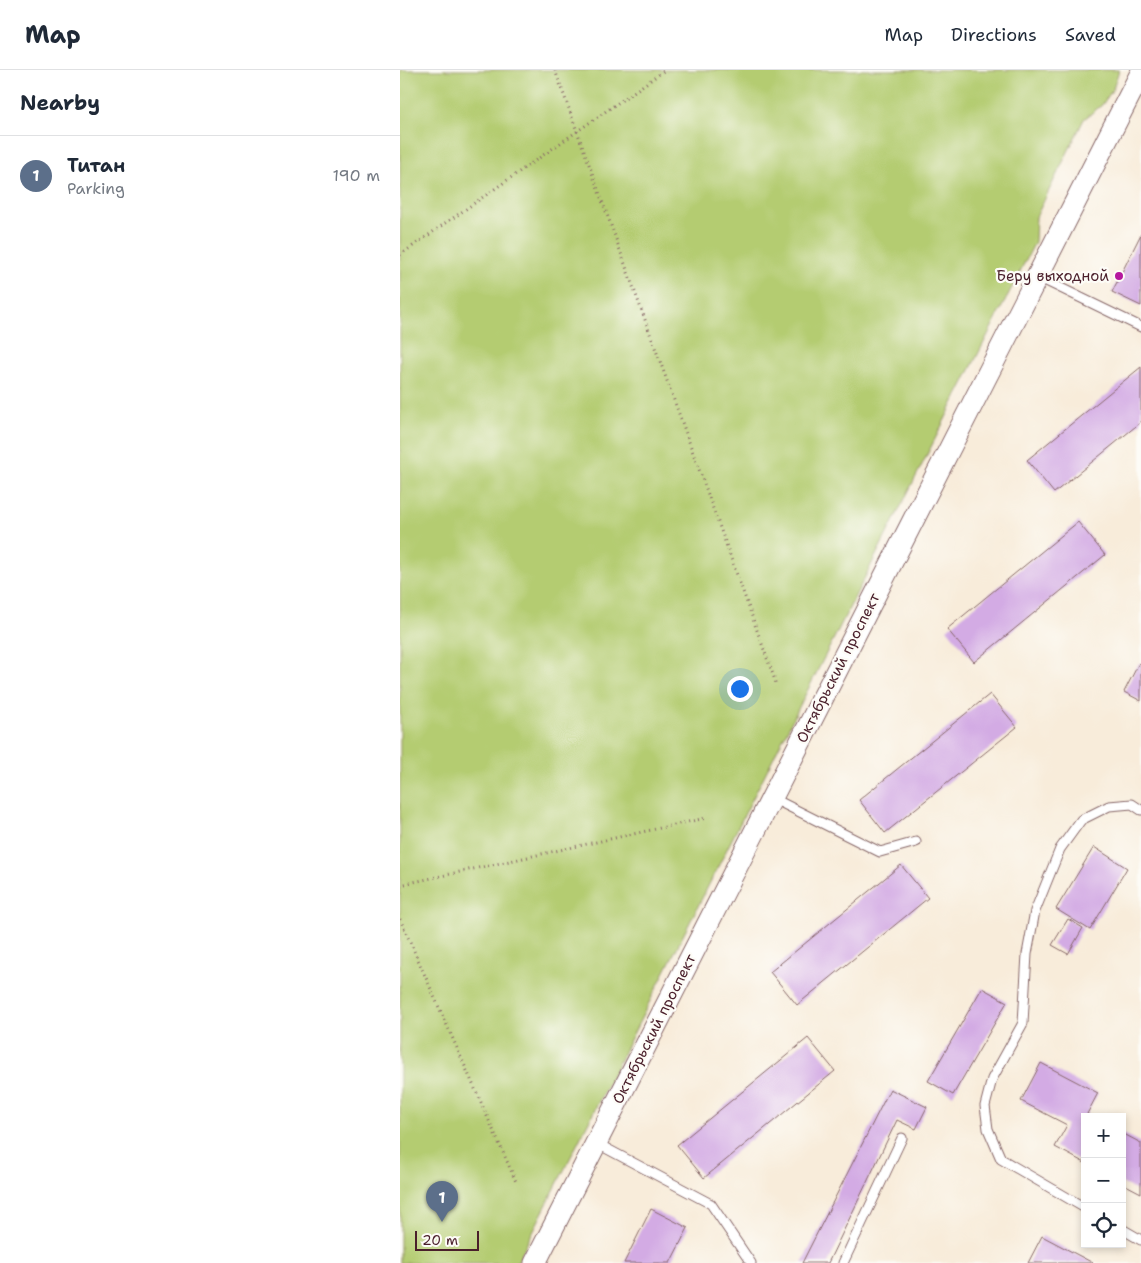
<!DOCTYPE html>
<meta charset="utf-8">
<style>
body{margin:0;font-family:"Shantell Sans",sans-serif;background:#f2f2f3;color:#1f2937}
.controls{position:absolute;right:15px;bottom:15px;display:grid;overflow:hidden;border-radius:0px;box-shadow:0 2px 8px #0003}
.controls button{width:45px;height:45px;display:grid;place-items:center;padding:0;border:0;border-bottom:1px solid #e0e1e3;background:#fff;color:#1f2937;font:25px sans-serif}
.scale{position:absolute;left:15px;bottom:12px;width:64px;box-sizing:border-box;padding-left:5px;border:2px solid #4a1f2b;border-top:0;font-size:14px;line-height:18px;white-space:nowrap;color:#4a1f2b;-webkit-text-stroke:4px #fdfcf7;paint-order:stroke}
.you{position:absolute;left:339px;top:618px;width:18px;height:18px;margin:-12px;border:4px solid #fff;border-radius:50%;background:#1a73e8;box-shadow:0 0 0 8px #1a73e833}
.badge{display:grid;place-items:center;width:32px;height:32px;border-radius:50%;background:#111827;color:#fff;font-size:16px;font-weight:700}
.pin{position:absolute;translate:-50% -41px;filter:drop-shadow(0 1px 2px #0008)}
.pin::after{content:'';position:absolute;top:26px;width:18px;height:15px;background:inherit;clip-path:polygon(0 0,100% 0,50% 100%)}
.list{margin:0;padding:0;list-style:none}
h2{display:flex;justify-content:space-between;align-items:center;height:65px;margin:0;padding:0 20px;font-size:21px}
h2 small{font-size:16px;font-weight:400;color:#747a83}
.list li{display:grid;grid-template-columns:32px 1fr auto;gap:15px;align-items:center;box-sizing:border-box;height:80px;padding:0 20px;border-top:1px solid #e0e1e3}
.list b{display:block;font-size:19px;white-space:nowrap}
.list p{margin:0;font-size:16px;white-space:nowrap;color:#747a83}
.list em{font-size:16px;font-style:normal;color:#747a83}
.icon{flex:none;width:28px;height:28px;fill:none;stroke:currentColor;stroke-width:2;stroke-linecap:round;stroke-linejoin:round}
.map{position:relative;flex:none;width:741px;height:1193px;overflow:hidden}
header{display:flex;align-items:center;gap:30px;box-sizing:border-box;height:70px;padding:0 25px;background:#fff;border-bottom:1px solid #e0e1e3}
header strong{font-size:24px}
nav{display:flex;gap:28px;margin-inline-start:auto;font-size:18px}
main{display:flex}
aside{flex:1;background:#fff}
.map>svg:first-child{display:block}
.green{fill:#b4cc71;stroke:#7f764e}
.building{fill:#d3abe4}
.lines{fill:none;stroke-linecap:round;stroke-linejoin:round}
.service-casing{stroke:#876768;stroke-width:11}
.tertiary-casing{stroke:#876768;stroke-width:23}
.path{stroke:#876768;stroke-width:3;stroke-dasharray:1 4;stroke-linecap:butt}
.service{stroke:#fff;stroke-width:9}
.tertiary{stroke:#fff;stroke-width:21}
.poi-dot{fill:#b5179e;stroke:#fdfcf7;stroke-width:2}
.labels{text-anchor:middle;dominant-baseline:central;stroke-width:4.5;stroke-linejoin:round;paint-order:stroke}
.poi-label{font-size:15px;fill:#4a1f2b;stroke:#fdfcf7;text-anchor:end}
.street-label{font-size:15px;fill:#4a1f2b;stroke:#fdfcf7}
</style>
<header>
<strong>Map</strong>
<nav><a>Map</a><a>Directions</a><a>Saved</a></nav>
</header>
<main>
<aside>
<h2>Nearby<small></small></h2>
<ul class="list">
<li><span class="badge" style="background:#5c6f8a">1</span><div><b>Титан</b><p>Parking</p></div><em>190 m</em></li>
</ul>
</aside>
<div class="map">
<svg width="741" height="1193" viewBox="0 0 741 1193">
<rect width="100%" height="100%" fill="#fdfcf7"/>
<filter id="ink" filterUnits="userSpaceOnUse"><feTurbulence type="fractalNoise" baseFrequency=".02" numOctaves="2"/><feDisplacementMap in="SourceGraphic" scale="10" xChannelSelector="R" yChannelSelector="G"/><feConvolveMatrix kernelMatrix="1 2 1 2 8 2 1 2 1" color-interpolation-filters="sRGB"/></filter>
<filter id="wash" filterUnits="userSpaceOnUse"><feTurbulence type="fractalNoise" baseFrequency=".0096" numOctaves="4" result="noise"/><feDisplacementMap in="SourceGraphic" scale="20" xChannelSelector="R" yChannelSelector="G"/><feGaussianBlur stdDeviation="1.12" result="paint"/><feColorMatrix in="noise" values="0 0 0 0 0 0 0 0 0 0 0 0 0 0 0 0 0 1.4 0 .05"/><feComposite in="paint" operator="in"/></filter>
<g filter="url(#wash)">
<rect width="100%" height="100%" fill="#f8ecda"/>
<!-- green -->
<path class="green" d="M0,0H719L713,19L702,35L684,49L636,147L635,172L117,1193H0Z"/>
<g id="blocks">
<!-- building -->
<path class="building" d="M741,164V236L712,222Z
M741,297V352L654,423L627,390Z
M678,452L705,485L574,592L547,559Z
M739,593L741,594V631L724,622Z
M590,624L617,657L485,763L459,730Z
M694,777L727,798L690,860L656,839Z
M501,795L528,828L397,935L370,902Z
M668,849L683,858L668,884L652,875Z
M582,918L607,932L553,1025L528,1011Z
M408,968L435,1001L304,1108L277,1075Z
M641,993L698,1023L687,1044L692,1047H685V1093L655,1077L667,1055L621,1031Z
M490,1019L527,1037L516,1059L497,1050L428,1193H402Z
M722,1063L741,1073V1123L722,1113Z
M251,1139L288,1158L270,1193H224Z
M642,1166L693,1193H628Z"/>
</g>
</g>
<g filter="url(#ink)">
<use href="#blocks" fill-opacity="0" stroke="#876768" stroke-width="1"/>
<g class="lines">
<defs>
<path id="service" d="M638,207L741,257
M372,728L480,782L516,772
M196,1073L311,1134L351,1193
M685,1138L601,1089L588,1059L585,1036L592,1009L623,953L627,884L635,841L660,779L681,750L709,736L732,734L741,740
M722,1159L741,1170
M443,1193L502,1068"/>
<path id="tertiary" d="M135,1193L741,3"/>
</defs>
<!-- service casing -->
<use href="#service" class="service-casing"/>
<!-- tertiary casing -->
<use href="#tertiary" class="tertiary-casing"/>
<!-- path -->
<path class="path" d="M155,0L376,613
M0,185L265,0
M0,815L306,748
M0,849L117,1114"/>
<!-- service -->
<use href="#service" class="service"/>
<!-- tertiary -->
<use href="#tertiary" class="tertiary"/>
</g>
</g>
<!-- markers -->
<circle class="poi-dot" cx="719" cy="206" r="5"/>
<g class="labels">
<!-- poi labels -->
<g class="poi-label">
<text x="709" y="206">Беру выходной</text>
</g>
<!-- street labels -->
<g class="street-label">
<text transform="translate(438 598) rotate(-63)">Октябрьский проспект</text>
<text transform="translate(254 959) rotate(-63)">Октябрьский проспект</text>
</g>
</g>
</svg>
<div class="controls">
<button>+</button>
<button>−</button>
<button><svg class="icon" aria-label="locate" viewBox="0 0 24 24"><circle cx="12" cy="12" r="6"/><path d="M12 2v4M12 18v4M2 12h4M18 12h4"/></svg></button>
</div>
<div class="scale">20 m</div>
<div class="you"></div>
<div class="pin badge" style="left:42px;top:1152px;background:#5c6f8a">1</div>
</div>
</main>
